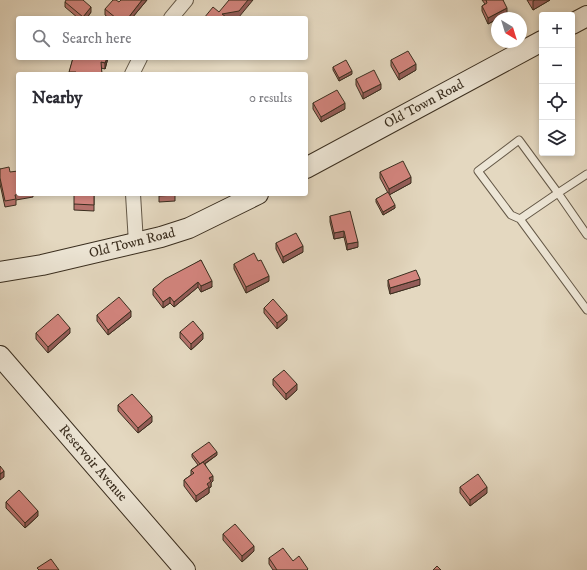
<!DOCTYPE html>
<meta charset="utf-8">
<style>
body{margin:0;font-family:"IM FELL DW Pica",serif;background:#f7f7f7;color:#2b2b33}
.controls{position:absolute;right:12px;top:12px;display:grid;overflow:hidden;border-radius:4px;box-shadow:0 2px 6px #0003}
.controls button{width:36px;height:36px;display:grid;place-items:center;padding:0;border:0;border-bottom:1px solid #e1e1e2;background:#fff;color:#2b2b33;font:20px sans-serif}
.compass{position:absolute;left:491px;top:12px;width:36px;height:36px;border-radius:50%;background:#fff;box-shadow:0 2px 6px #0003;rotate:142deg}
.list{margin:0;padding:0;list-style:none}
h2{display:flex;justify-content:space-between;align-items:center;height:52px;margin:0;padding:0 16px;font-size:17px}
h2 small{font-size:13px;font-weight:400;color:#7c7c81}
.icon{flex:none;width:22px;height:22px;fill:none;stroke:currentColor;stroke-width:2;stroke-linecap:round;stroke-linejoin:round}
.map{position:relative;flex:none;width:587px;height:570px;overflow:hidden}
.search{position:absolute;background:#fff;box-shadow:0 2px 6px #0003;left:16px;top:16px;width:292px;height:44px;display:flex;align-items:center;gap:10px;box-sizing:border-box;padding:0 14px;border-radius:4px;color:#7c7c81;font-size:15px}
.panel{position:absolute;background:#fff;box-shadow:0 2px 6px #0003;left:16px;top:72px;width:292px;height:124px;border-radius:4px}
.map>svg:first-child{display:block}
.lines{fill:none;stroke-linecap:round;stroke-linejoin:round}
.lane-casing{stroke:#645847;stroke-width:9}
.street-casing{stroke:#645847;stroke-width:16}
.secondary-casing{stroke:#3a2e1f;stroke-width:22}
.lane{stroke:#ede6d6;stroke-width:7}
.street{stroke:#ede6d6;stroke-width:14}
.secondary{stroke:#ede6d6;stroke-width:20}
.wall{fill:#b5726c;stroke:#3a2e1f}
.shaded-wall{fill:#935c58;stroke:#3a2e1f}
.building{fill:#d2847d;stroke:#3a2e1f}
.labels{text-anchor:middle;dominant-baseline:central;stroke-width:3;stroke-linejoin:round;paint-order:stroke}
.street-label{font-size:14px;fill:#3a2e1f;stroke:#ede6d6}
</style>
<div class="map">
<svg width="587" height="570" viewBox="0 0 587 570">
<rect width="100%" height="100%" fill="#e4d8c0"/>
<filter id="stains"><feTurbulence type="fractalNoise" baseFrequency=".005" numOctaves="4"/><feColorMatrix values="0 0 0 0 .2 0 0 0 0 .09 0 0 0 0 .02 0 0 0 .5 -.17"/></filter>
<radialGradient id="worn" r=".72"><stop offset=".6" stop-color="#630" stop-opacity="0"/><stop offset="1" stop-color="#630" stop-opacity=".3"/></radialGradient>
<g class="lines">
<defs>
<path id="lane" d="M520,219L511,215L478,171L519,140L558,193L587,174
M587,235L558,193L520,219L587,310"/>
<path id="street" d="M171,18L186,0
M132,74L140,58
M133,194L136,243"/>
<path id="secondary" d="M572,24L587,16
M306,168L542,41
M0,272L42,265L161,237L189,228L258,194
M0,356L185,570"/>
</defs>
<!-- lane casing -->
<use href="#lane" class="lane-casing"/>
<!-- street casing -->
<use href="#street" class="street-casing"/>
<!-- secondary casing -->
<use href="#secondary" class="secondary-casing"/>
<!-- lane -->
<use href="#lane" class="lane"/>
<!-- street -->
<use href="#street" class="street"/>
<!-- secondary -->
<use href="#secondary" class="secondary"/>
</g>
<!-- wall -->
<path class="wall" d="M147,0L132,18H109L105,15V9L119,2Z
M482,0H503L507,14L488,24L482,11V6L485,4Z
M527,0H550L533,10Z
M65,2L91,12L87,18H78L65,7Z
M73,58H108L105,69L101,68L102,74H69Z
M391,60L416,70L399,80L391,66Z
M333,67L352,74L339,81L333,70Z
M356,79L381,89L363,99L356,85Z
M313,103L345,109L321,122L313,109Z
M0,169L10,172L18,194H33V197L16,200V205L5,207L0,184Z
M380,172L411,183L389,195L395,208L383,215L376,202V199L388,193L380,178Z
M94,194V211L74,210V204Z
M159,194H175V201L159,202Z
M330,216L358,247L347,250L344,237L334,239L330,222Z
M276,243L303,252L283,263L276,249Z
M201,260L212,287L201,292L198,287L174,307L170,303L163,308L153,295V289Z
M234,264L269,281L246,293L234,269Z
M388,280L420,285L390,294L388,286Z
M264,308L287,320L277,329L264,313Z
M97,315L131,317L108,335L97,321Z
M180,332L203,339L191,350L180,338Z
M36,333H70L48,353L36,339Z
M273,379L297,390L286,400L273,385Z
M118,405L152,422L138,433L118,411Z
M192,454L217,455L205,464L213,481L211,483V487L209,488V493L196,502L184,486V480L191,475V470L198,465L192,457Z
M460,487L487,493L470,506L460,493Z
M6,502L38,516L25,528L6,508Z
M223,534L254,551L242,562L223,540Z
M269,558L308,570H273L269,564Z"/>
<!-- shaded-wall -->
<path class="shaded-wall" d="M142,0H147L132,18H128Z
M248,0H253L239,17L232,18H222V14Z
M535,0H550L533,10V1Z
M91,7V12L87,18H83V17Z
M507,8V14L499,18H497V19L488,24V18Z
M107,58H108L105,69V63Z
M416,64V70L399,80V74Z
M352,71V74L339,81V78Z
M381,84V89L363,99V93Z
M345,103V109L321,122V117Z
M411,177V183L389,195V189Z
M395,205V208L383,215V212Z
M344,231V237L334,239V233Z
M358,242V247L347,250V244Z
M303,246V252L283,263V257Z
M269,276V281L246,293V287Z
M420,279V285L390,294V288Z
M212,281V287L201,292V286Z
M198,282V287L174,307V302Z
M170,297V303L163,308V302Z
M131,311V317L108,335V330Z
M287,315V320L277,329V323Z
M70,328V333L48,353V347Z
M203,333V339L191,350V344Z
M297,384V390L286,400V394Z
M152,416V422L138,433V428Z
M217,452V455L200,467V464Z
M4,471V477L0,480V474Z
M213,476V481L211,483V487L209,488V493L196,502V496L207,484L209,478Z
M487,487V493L470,506V500Z
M38,511V516L25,528V523Z
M254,546V551L242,562V556Z"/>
<!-- building -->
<path class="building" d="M66,0H83L91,7L83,17L65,2Z
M113,0H116L119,2L121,0H142L128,18H116L105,9Z
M229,0H248L239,11L222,14L226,17V18H204L213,7L219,12Z
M486,0H503L507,8L488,18L482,6L487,3Z
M408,51L416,64L399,74L391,60Z
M73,58H107L105,63L101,62L102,74H76V72H69Z
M346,60L352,71L339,78L333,67Z
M374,70L381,84L363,93L356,79Z
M337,90L345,103L321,117L313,103Z
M403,161L411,177L389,189L380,172Z
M9,167L10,172L18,171V194H20L15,195L16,199L5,201L0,178V169Z
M388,192L395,205L383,212L376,199Z
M74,194H94V205L74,204Z
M159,194H175V195L159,196Z
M350,211L358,242L347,244L344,231L334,233L330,216Z
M296,233L303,246L283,257L276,243Z
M254,253L258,261L261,260L269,276L246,287L234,264Z
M201,260L212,281L201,286L198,282L174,302L170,297L163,302L153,289L165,279Z
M416,270L420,279L390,288L388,280Z
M119,297L131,311L108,330L97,315Z
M273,299L287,315L277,323L264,308Z
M58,314L70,328L48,347L36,333Z
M193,321L203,333L191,344L180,332Z
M284,370L297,384L286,394L273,379Z
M132,394L152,416L138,428L118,405Z
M209,442L217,452L200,464L192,454Z
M203,462L213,476L209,478L211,481L207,484L209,487L196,496L184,480L194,473L191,470Z
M0,466L4,471L0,474Z
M478,474L487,487L470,500L460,487Z
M19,490L38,511L25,523L6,502Z
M235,524L254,546L242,556L223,534Z
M283,548L293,561L299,556L308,569L307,570H277L269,558Z
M51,559L59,570H39L37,568Z
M437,566L441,570H433Z"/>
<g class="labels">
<!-- street labels -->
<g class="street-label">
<text transform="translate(424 104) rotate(-28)">Old Town Road</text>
<text transform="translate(132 243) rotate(-14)">Old Town Road</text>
<text transform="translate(93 463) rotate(49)">Reservoir Avenue</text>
</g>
</g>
<rect width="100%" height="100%" filter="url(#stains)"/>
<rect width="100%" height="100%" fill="url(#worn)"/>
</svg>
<div class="controls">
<button>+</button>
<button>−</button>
<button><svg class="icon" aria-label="locate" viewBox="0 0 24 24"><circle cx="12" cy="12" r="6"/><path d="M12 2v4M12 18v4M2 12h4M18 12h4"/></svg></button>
<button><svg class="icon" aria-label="layers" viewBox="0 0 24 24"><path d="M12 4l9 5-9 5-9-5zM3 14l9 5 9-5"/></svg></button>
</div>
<svg class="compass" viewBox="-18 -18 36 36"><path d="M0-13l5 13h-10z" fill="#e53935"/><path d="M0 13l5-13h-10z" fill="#7c7c81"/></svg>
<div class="search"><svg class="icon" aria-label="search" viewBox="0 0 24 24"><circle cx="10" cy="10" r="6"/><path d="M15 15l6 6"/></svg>Search here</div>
<section class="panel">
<h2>Nearby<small>0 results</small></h2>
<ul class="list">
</ul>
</section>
</div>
